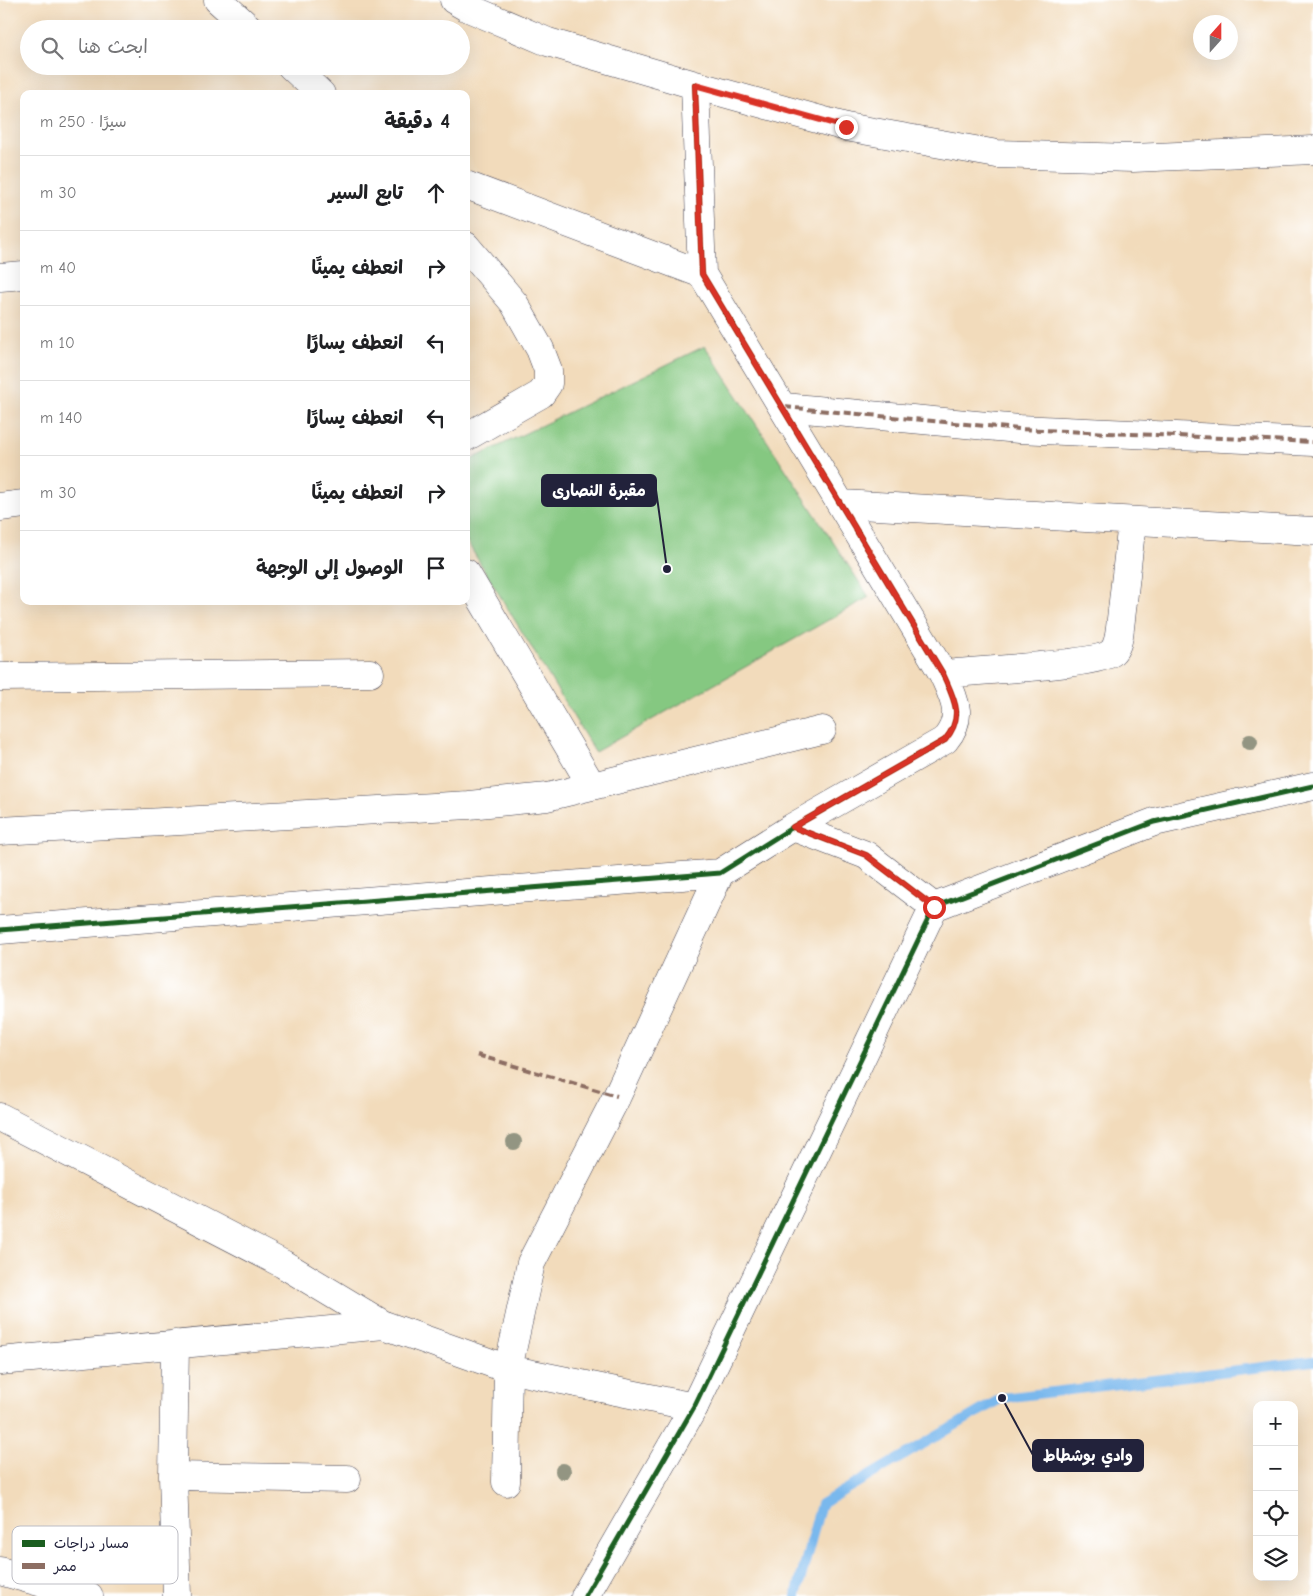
<!DOCTYPE html>
<html lang="ar">
<meta charset="utf-8">
<style>
body{margin:0;font-family:"Comic Neue","Playpen Sans Arabic",sans-serif;background:#f6f6f6;color:#202124;direction:rtl}
.controls{position:absolute;right:15px;bottom:15px;display:grid;overflow:hidden;border-radius:10px;box-shadow:0 5px 20px #0002}
.controls button{width:45px;height:45px;display:grid;place-items:center;padding:0;border:0;border-bottom:1px solid #e0e0e0;background:#fff;color:#202124;font:25px sans-serif}
.compass{position:absolute;left:1193px;top:15px;width:45px;height:45px;border-radius:50%;background:#fff;box-shadow:0 5px 20px #0002;rotate:21deg}
.stop{position:absolute;width:15px;height:15px;margin:-11px;border:4px solid #d93025;border-radius:50%;background:#fff}
.stop.end{background:#d93025;border-color:#fff;box-shadow:0 1px 5px #0008}
.list{margin:0;padding:0;list-style:none}
h2{display:flex;justify-content:space-between;align-items:center;height:65px;margin:0;padding:0 20px;font-size:21px}
h2 small{font-size:16px;font-weight:400;color:#757577}
.list li{display:grid;grid-template-columns:32px 1fr auto;gap:15px;align-items:center;box-sizing:border-box;height:75px;padding:0 20px;border-top:1px solid #e0e0e0}
.list b{display:block;font-size:19px;white-space:nowrap}
.list em{font-size:16px;font-style:normal;color:#757577}
.icon{flex:none;width:28px;height:28px;fill:none;stroke:currentColor;stroke-width:2;stroke-linecap:round;stroke-linejoin:round}
.map{position:relative;flex:none;width:1313px;height:1596px;overflow:hidden;direction:ltr}
.search{position:absolute;background:#fff;box-shadow:0 5px 20px #0002;left:20px;top:20px;width:450px;height:55px;display:flex;align-items:center;gap:12px;box-sizing:border-box;padding:0 18px;border-radius:28px;color:#757577;font-size:19px}
.panel{position:absolute;background:#fff;box-shadow:0 5px 20px #0002;left:20px;top:90px;width:450px;height:515px;border-radius:10px;direction:rtl}
.map>svg:first-child{display:block}
.green{fill:#85c881;stroke:#54755e}
.lines{fill:none;stroke-linecap:round;stroke-linejoin:round}
.stream{stroke:#79b8ed;stroke-width:10}
.street-casing{stroke:#413e4e;stroke-width:29}
.secondary-casing{stroke:#413e4e;stroke-width:29}
.street{stroke:#fff;stroke-width:28}
.secondary{stroke:#fff;stroke-width:28}
.quiet{stroke:#8d6e63;stroke-width:4;stroke-dasharray:8 4;stroke-linecap:butt}
.cycleway-casing{stroke:#fff;stroke-width:8}
.cycleway{stroke:#1b5e20;stroke-width:5}
.tree{fill:#939582}
.route{stroke:#d93025;stroke-width:6}
.key{fill:#fff;stroke:#bdbdc4;stroke-width:1}
.key-label{font-size:14px;fill:#22223b}
.leader{fill:none;stroke:#22223b;stroke-width:2}
.callout-dot{fill:#22223b;stroke:#fff;stroke-width:2}
.callout{fill:#22223b;stroke:#22223b;stroke-width:2}
.callout-label{font-size:16px;text-anchor:middle;font-weight:bold;fill:#fff}
</style>
<div class="map">
<svg width="1313" height="1596" viewBox="0 0 1313 1596">
<rect width="100%" height="100%" fill="#fff"/>
<filter id="ink" filterUnits="userSpaceOnUse"><feTurbulence type="fractalNoise" baseFrequency=".02" numOctaves="2"/><feDisplacementMap in="SourceGraphic" scale="10" xChannelSelector="R" yChannelSelector="G"/><feConvolveMatrix kernelMatrix="1 2 1 2 8 2 1 2 1" color-interpolation-filters="sRGB"/></filter>
<filter id="wash" filterUnits="userSpaceOnUse"><feTurbulence type="fractalNoise" baseFrequency=".0096" numOctaves="4" result="noise"/><feDisplacementMap in="SourceGraphic" scale="20" xChannelSelector="R" yChannelSelector="G"/><feGaussianBlur stdDeviation="1.12" result="paint"/><feColorMatrix in="noise" values="0 0 0 0 0 0 0 0 0 0 0 0 0 0 0 0 0 1.4 0 .05"/><feComposite in="paint" operator="in"/></filter>
<g filter="url(#wash)">
<rect width="100%" height="100%" fill="#f2dbbb"/>
<!-- green -->
<path class="green" d="M705,346L869,597L595,752L466,540V462Z"/>
<g class="lines">
<!-- stream -->
<path class="stream" d="M796,1596L821,1504L1002,1398L1313,1361"/>
</g>
</g>
<g filter="url(#ink)">
<g class="lines">
<defs>
<path id="street" d="M218,0L250,29
M454,0L466,7L548,42L695,85L846,127L997,154L1133,158L1313,150
M291,66L321,94
M695,85L702,274L943,674C954,699 965,716 945,740L793,827
M466,185L702,274
M466,246L514,303L540,349L548,370V384L541,394L466,437
M0,277L24,275
M784,407L1019,429L1313,442
M842,504L1313,531
M0,507L24,504
M466,573L592,786
M943,674C970,671 1096,665 1111,653C1118,647 1119,637 1120,628L1132,522
M0,677L370,673
M0,831L469,805L547,797L822,730
M0,930L720,873L793,827L866,855L934,907
M0,1117L283,1264L384,1325
M175,1344L173,1476L177,1596
M0,1361L384,1325L508,1369L694,1407
M173,1476L347,1479
M506,1482L508,1369L531,1263L617,1096L720,873
M0,1571L89,1596"/>
<path id="secondary" d="M585,1596L694,1407L934,907L1154,822L1313,786"/>
</defs>
<!-- street casing -->
<use href="#street" class="street-casing"/>
<!-- secondary casing -->
<use href="#secondary" class="secondary-casing"/>
<!-- street -->
<use href="#street" class="street"/>
<!-- secondary -->
<use href="#secondary" class="secondary"/>
<!-- quiet -->
<path class="quiet" d="M784,407L1019,429L1313,442
M477,1055L617,1096"/>
<defs>
<path id="cycleway" d="M695,85L702,274L943,674C954,699 965,716 945,740L793,827
M0,930L720,873L793,827L866,855L934,907
M585,1596L694,1407L934,907L1154,822L1313,786"/>
</defs>
<!-- cycleway casing -->
<use href="#cycleway" class="cycleway-casing"/>
<!-- cycleway -->
<use href="#cycleway" class="cycleway"/>
</g>
<!-- trees -->
<g class="tree">
<circle cx="1250" cy="742" r="8"/>
<circle cx="514" cy="1142" r="8"/>
<circle cx="563" cy="1471" r="8"/>
</g>
</g>
<g class="lines" filter="url(#ink)">
<!-- route -->
<path class="route" d="M846,127L695,85L702,274L943,674C954,699 965,716 945,740L793,827L866,855L934,907"/>
</g>
<!-- legend -->
<rect x="12" y="1526" width="166" height="58" rx="8" class="key"/>
<rect x="22" y="1540" width="23" height="7" fill="#1b5e20"/>
<rect x="22" y="1563" width="23" height="6" fill="#8d6e63"/>
<g class="key-label">
<text x="54" y="1548">مسار دراجات</text>
<text x="54" y="1571">ممر</text>
</g>
<!-- callouts -->
<path class="leader" d="M667 569L656 490M1002 1398L1033 1455"/>
<g class="callout-dot">
<circle cx="667" cy="569" r="5"/>
<circle cx="1002" cy="1398" r="5"/>
</g>
<g class="callout">
<rect x="542" y="475" width="114" height="31" rx="5"/>
<rect x="1033" y="1440" width="110" height="31" rx="5"/>
</g>
<g class="callout-label">
<text x="599" y="496">مقبرة النصارى</text>
<text x="1088" y="1461">وادي بوشطاط</text>
</g>
</svg>
<div class="controls">
<button>+</button>
<button>−</button>
<button><svg class="icon" aria-label="locate" viewBox="0 0 24 24"><circle cx="12" cy="12" r="6"/><path d="M12 2v4M12 18v4M2 12h4M18 12h4"/></svg></button>
<button><svg class="icon" aria-label="layers" viewBox="0 0 24 24"><path d="M12 4l9 5-9 5-9-5zM3 14l9 5 9-5"/></svg></button>
</div>
<svg class="compass" viewBox="-18 -18 36 36"><path d="M0-13l5 13h-10z" fill="#e53935"/><path d="M0 13l5-13h-10z" fill="#757577"/></svg>
<div class="stop" style="left:934px;top:907px"></div>
<div class="stop end" style="left:846px;top:127px"></div>
<div class="search"><svg class="icon" aria-label="search" viewBox="0 0 24 24"><circle cx="10" cy="10" r="6"/><path d="M15 15l6 6"/></svg>ابحث هنا</div>
<section class="panel">
<h2>4 دقيقة<small>سيرًا · 250 m</small></h2>
<ul class="list">
<li><svg class="icon" aria-label="ahead" viewBox="0 0 24 24"><path d="M12 20V5M6 11l6-6 6 6"/></svg><div><b>تابع السير</b></div><em>30 m</em></li>
<li><svg class="icon" aria-label="right" viewBox="0 0 24 24"><path d="M7 20v-9h11M14 6l5 5-5 5"/></svg><div><b>انعطف يمينًا</b></div><em>40 m</em></li>
<li><svg class="icon" aria-label="left" viewBox="0 0 24 24"><path d="M17 20v-9H6M10 6l-5 5 5 5"/></svg><div><b>انعطف يسارًا</b></div><em>10 m</em></li>
<li><svg class="icon" aria-label="left" viewBox="0 0 24 24"><path d="M17 20v-9H6M10 6l-5 5 5 5"/></svg><div><b>انعطف يسارًا</b></div><em>140 m</em></li>
<li><svg class="icon" aria-label="right" viewBox="0 0 24 24"><path d="M7 20v-9h11M14 6l5 5-5 5"/></svg><div><b>انعطف يمينًا</b></div><em>30 m</em></li>
<li><svg class="icon" aria-label="arrive" viewBox="0 0 24 24"><path d="M6 21V4h12l-3 4 3 4H6"/></svg><div><b>الوصول إلى الوجهة</b></div></li>
</ul>
</section>
</div>
